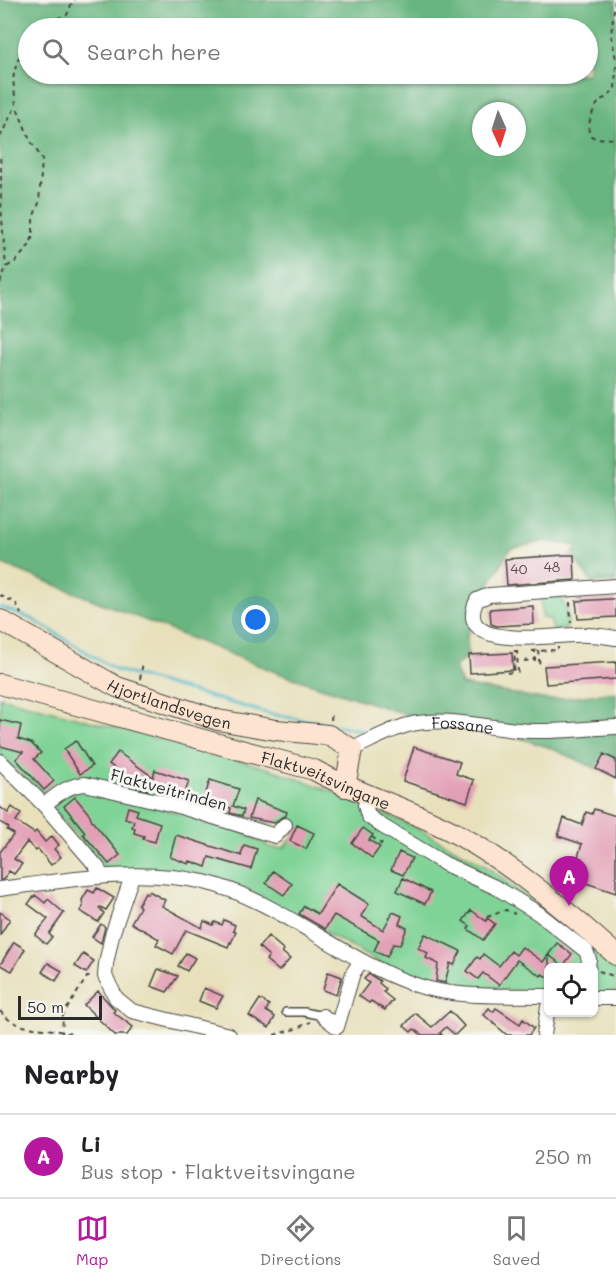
<!DOCTYPE html>
<meta charset="utf-8">
<style>
body{margin:0;font-family:Mali,sans-serif;background:#f6f6f6;color:#202124}
.controls{position:absolute;right:18px;bottom:18px;display:grid;overflow:hidden;border-radius:9px;box-shadow:0 2px 4px #0004}
.controls button{width:54px;height:54px;display:grid;place-items:center;padding:0;border:0;border-bottom:2px solid #e0e0e0;background:#fff;color:#202124;font:30px sans-serif}
.compass{position:absolute;left:472px;top:102px;width:54px;height:54px;border-radius:50%;background:#fff;box-shadow:0 2px 4px #0004;rotate:177deg}
.scale{position:absolute;left:18px;bottom:15px;width:84px;box-sizing:border-box;padding-left:6px;border:3px solid #2b2b2b;border-top:0;font-size:16px;line-height:21px;white-space:nowrap;color:#2b2b2b;-webkit-text-stroke:4px #f6f6f2;paint-order:stroke}
.you{position:absolute;left:256px;top:620px;width:21px;height:21px;margin:-15px;border:4px solid #fff;border-radius:50%;background:#1a73e8;box-shadow:0 0 0 9px #1a73e833}
.badge{display:grid;place-items:center;width:39px;height:39px;border-radius:50%;background:#b5179e;color:#fff;font-size:20px;font-weight:700}
.pin{position:absolute;translate:-50% -50px;filter:drop-shadow(0 2px 3px #0008)}
.pin::after{content:'';position:absolute;top:32px;width:21px;height:18px;background:inherit;clip-path:polygon(0 0,100% 0,50% 100%)}
.list{margin:0;padding:0;list-style:none}
h2{display:flex;justify-content:space-between;align-items:center;height:78px;margin:0;padding:0 24px;font-size:26px}
h2 small{font-size:20px;font-weight:400;color:#757577}
.list li{display:grid;grid-template-columns:39px 1fr auto;gap:18px;align-items:center;box-sizing:border-box;height:84px;padding:0 24px;border-top:2px solid #e0e0e0}
.list b{display:block;font-size:22px;white-space:nowrap}
.list p{margin:0;font-size:20px;white-space:nowrap;color:#757577}
.list em{font-size:20px;font-style:normal;color:#757577}
.icon{flex:none;width:33px;height:33px;fill:none;stroke:currentColor;stroke-width:2;stroke-linecap:round;stroke-linejoin:round}
.map{position:relative;flex:none;width:616px;height:1035px;overflow:hidden}
.search{position:absolute;background:#fff;box-shadow:0 2px 4px #0004;left:18px;right:18px;top:18px;height:66px;display:flex;align-items:center;gap:15px;box-sizing:border-box;padding:0 21px;border-radius:33px;color:#757577;font-size:22px}
.sheet{height:162px;background:#fff}
nav{display:flex;justify-content:space-around;align-items:center;box-sizing:border-box;height:84px;border-top:2px solid #e0e0e0;background:#fff;font-size:16px;color:#757577}
nav a{display:grid;justify-items:center;gap:3px}
nav .on{color:#b5179e}
.map>svg:first-child{display:block}
.green{fill:#7fd396;stroke:#557f60;stroke-width:1.5}
.forest{fill:#67b57f;stroke:#497055;stroke-width:1.5;fill-rule:evenodd}
.lines{fill:none;stroke-linecap:round;stroke-linejoin:round}
.stream{stroke:#4ab6c7;stroke-width:3}
.building{fill:#e39fb5}
.lane-casing{stroke:#474640;stroke-width:10}
.street-casing{stroke:#474640;stroke-width:16}
.secondary-casing{stroke:#474640;stroke-width:22}
.path{stroke:#474640;stroke-width:2;stroke-dasharray:4.5 4.5;stroke-linecap:butt}
.lane{stroke:#fff;stroke-width:7}
.street{stroke:#fff;stroke-width:14}
.secondary{stroke:#fde4d0;stroke-width:20}
.labels{text-anchor:middle;dominant-baseline:central;stroke-width:6;stroke-linejoin:round;paint-order:stroke}
.number-label{font-size:14px;fill:#59484e}
.street-label{font-size:16px;fill:#2b2b2b;stroke:#f6f6f2}
</style>
<div class="map">
<svg width="616" height="1035" viewBox="0 0 616 1035">
<rect width="100%" height="100%" fill="#f6f6f2"/>
<filter id="ink" filterUnits="userSpaceOnUse"><feTurbulence type="fractalNoise" baseFrequency=".0167" numOctaves="2"/><feDisplacementMap in="SourceGraphic" scale="12" xChannelSelector="R" yChannelSelector="G"/><feConvolveMatrix kernelMatrix="1 2 1 2 8 2 1 2 1" color-interpolation-filters="sRGB"/></filter>
<filter id="wash" filterUnits="userSpaceOnUse"><feTurbulence type="fractalNoise" baseFrequency=".008" numOctaves="4" result="noise"/><feDisplacementMap in="SourceGraphic" scale="24" xChannelSelector="R" yChannelSelector="G"/><feGaussianBlur stdDeviation="1.35" result="paint"/><feColorMatrix in="noise" values="0 0 0 0 0 0 0 0 0 0 0 0 0 0 0 0 0 1.4 0 .05"/><feComposite in="paint" operator="in"/></filter>
<g filter="url(#wash)">
<rect width="100%" height="100%" fill="#e7e0ba"/>
<!-- green -->
<path class="green" d="M562,594L563,605L567,607L568,622L566,629L553,630L550,619L542,618L541,595Z
M0,697L271,769L353,799L416,828L484,865L578,934L616,967V992L594,994V968H548V992L483,990L425,983L382,964L245,888L210,877L107,870L54,810L60,797L78,787L234,827L272,848H284L295,834L287,821L249,825L87,780L55,790L44,796L0,755Z"/>
<!-- forest -->
<path class="forest" d="M0,0H616V582L592,583L572,555L578,546L545,541L510,549L480,600L467,635L468,656L455,667L462,685L548,700L616,692V777L548,747L475,724L414,717L278,673L0,563ZM28,28H588V74H28ZM481,111H517V147H481Z"/>
<g class="lines">
<!-- stream -->
<path class="stream" d="M0,607L32,619L116,670L270,714L362,730"/>
</g>
<g id="blocks">
<!-- building -->
<path class="building" d="M565,555H574L575,580L507,585L505,559Z
M611,599H616V617L578,619L576,601Z
M533,606L534,624L497,626L491,624L490,609Z
M512,653L513,670L470,673L469,655Z
M616,662V679L546,684L544,666Z
M0,720L21,725L18,739L31,743L41,753L34,759L54,781L44,790L16,759L23,752L0,746Z
M76,741L92,766L80,774L64,749Z
M414,747L460,762L456,774L474,780L467,802L403,781Z
M118,752L153,777L155,770L189,781L185,793L172,789L177,795L150,785L149,790L137,787L139,784L132,781L109,764Z
M604,754L616,760V779L596,769Z
M210,780L239,789L233,806L244,810L242,816L230,813L231,808L204,799Z
M75,797L90,815L92,821L120,855L109,864L83,834L85,832L64,806Z
M255,800L287,812L286,816L282,817L274,823L249,818Z
M0,807L8,813L12,807L21,814L16,821L34,833L36,831L45,842L52,836L59,845L54,849L61,857L51,865L38,849L36,851L27,842L14,859L22,864L14,874L9,871L3,880H0V852L14,834L7,830L9,828L0,822Z
M128,807L138,810L136,815L160,823L155,842L143,839L144,836L134,833L135,828L132,827L134,821L125,818Z
M594,809L616,816V893L571,878L572,873L561,861L575,866L582,844L558,836L564,818L582,825L586,812L592,814Z
M297,825L314,833L306,849L290,841Z
M363,828L373,835L369,840L380,847L372,858L352,843Z
M176,835L242,856L241,855L244,845L257,849L251,869L209,857L206,867L190,861L189,864L170,857Z
M399,852L412,858L403,875L391,870Z
M273,871L292,884L284,895L266,883Z
M403,878L431,892L425,904L397,891Z
M337,884L369,904L361,916L383,930L393,912L402,916L399,924L407,928L400,945L393,944L387,957L374,951L379,940L334,915L325,929L299,914L304,906L318,914Z
M97,888L114,898L106,910L100,907L99,908L104,913L98,922L80,911L83,907L82,900L88,890L94,893Z
M149,891L165,900L162,906L202,928L204,921L213,925L215,922L222,925L224,920L235,925L233,931L236,932L231,943L230,942L228,947L186,930L173,954L156,945L159,939L131,923L140,907L138,905L145,892L147,894Z
M35,895L45,903L48,899L64,913L49,934L52,937L46,944L35,935L48,919L28,904Z
M471,910L486,921L487,918L495,924L483,940L468,929L470,926L463,921Z
M0,912L10,919L0,935Z
M101,924L105,927L101,943L92,937Z
M425,934L461,951L454,965L450,963L445,983L436,981L438,964L426,958L428,953L418,948Z
M268,936L284,950L282,952L290,959L279,971L266,960L269,956L259,947Z
M14,942L25,949L12,971L0,965Z
M557,943L572,954L563,966L549,955V978L542,974L541,976L517,960L499,985L483,973L478,979L467,971L477,957L480,959L483,954L499,966L511,951L516,955L522,947L543,962Z
M186,953L195,958L187,971L178,966Z
M83,954L94,961L86,973L75,966Z
M48,963L62,971L56,981L42,972Z
M158,969L178,976L167,992L151,986Z
M328,972L342,977L336,995L323,990Z
M369,974L380,981L379,983L386,989L383,992L393,1000L385,1010L371,1001L369,1003L359,996L369,983L364,979Z
M204,988L223,996L216,1008L199,1001Z
M98,991L115,1010L113,1012L133,1027L127,1035H115L84,1005Z
M260,999L269,1005L266,1011L275,1017L269,1028L249,1016Z
M489,1008L493,1012L496,1008L520,1024L523,1019L534,1028L529,1035H507L484,1015Z
M450,1011L464,1026L455,1035L446,1027L440,1033L442,1035H422L414,1029L411,1032L404,1026L415,1013L432,1027Z"/>
</g>
</g>
<g filter="url(#ink)">
<use href="#blocks" fill-opacity="0" stroke="#474640" stroke-width="1.5"/>
<g class="lines">
<defs>
<path id="lane" d="M286,1012H304L323,1016"/>
<g id="street">
<path d="M616,586L489,595L477,600C452,651 549,636 573,635C587,634 603,636 616,638"/>
<path id="s1" d="M352,749C370,741 389,730 408,725C449,715 491,730 533,731C561,732 588,728 616,727"/>
<path d="M0,761L44,805L98,868L101,876"/>
<path d="M44,805C57,795 68,785 85,784L178,806L275,836L285,825"/>
<path d="M365,805L368,816L382,826L445,864L497,888L538,913L586,951L589,959L588,968"/>
<path d="M132,876L112,935L106,964L105,976L116,998L132,1011L229,1035"/>
<path d="M0,889C67,880 138,867 204,882C277,899 341,959 413,984C454,999 505,995 548,996"/>
<path d="M594,998H616"/>
<path d="M323,1016L337,1027L353,973L361,961"/>
<path d="M544,1035L548,1007"/>
</g>
<g id="secondary">
<path id="s2" d="M0,620L117,687L218,720L276,730L328,735L352,749L345,787"/>
<path id="s3" d="M0,684L314,770C354,792 398,805 439,825C499,853 567,911 616,955"/>
</g>
</defs>
<!-- lane casing -->
<use href="#lane" class="lane-casing"/>
<!-- street casing -->
<use href="#street" class="street-casing"/>
<!-- secondary casing -->
<use href="#secondary" class="secondary-casing"/>
<!-- path -->
<path class="path" d="M615,0L611,35L616,59
M43,28L49,21L67,15L71,5L75,0
M616,66L615,89L605,98L600,100C592,112 588,120 589,135L595,138L616,139
M0,137L16,105
M0,158C2,173 0,186 1,201C2,223 4,245 6,267
M0,283L6,267L15,262L29,246L33,236V218L39,203L42,159L30,140L16,105L13,79L17,61L28,47
M0,595L16,603L21,614
M570,602L571,623
M517,650L518,674
M538,650L540,668
M532,651L558,650V647
M524,661L535,660V651
M507,673L514,672L515,650
M140,679L143,662
M331,720L332,713
M372,837L381,844L383,841
M487,917L506,910L515,914
M599,971L616,977
M0,1011C20,1035 44,1024 74,1035
M62,1035L63,1015L87,977H93
M274,1035L295,1029L310,1022"/>
<!-- lane -->
<use href="#lane" class="lane"/>
<!-- street -->
<use href="#street" class="street"/>
<!-- secondary -->
<use href="#secondary" class="secondary"/>
</g>
</g>
<g class="labels">
<!-- number labels -->
<g class="number-label">
<text x="552" y="566">48</text>
<text x="519" y="568">40</text>
</g>
<!-- street labels -->
<g class="street-label">
<text stroke="none"><textPath href="#s2" startOffset="190">Hjortlandsvegen</textPath></text>
<text stroke="none"><textPath href="#s1" startOffset="116">Fossane</textPath></text>
<text stroke="none"><textPath href="#s3" startOffset="340">Flaktveitsvingane</textPath></text>
<text transform="translate(169 789) rotate(15)">Flaktveitrinden</text>
</g>
</g>
</svg>
<div class="controls">
<button><svg class="icon" aria-label="locate" viewBox="0 0 24 24"><circle cx="12" cy="12" r="6"/><path d="M12 2v4M12 18v4M2 12h4M18 12h4"/></svg></button>
</div>
<svg class="compass" viewBox="-18 -18 36 36"><path d="M0-13l5 13h-10z" fill="#e53935"/><path d="M0 13l5-13h-10z" fill="#757577"/></svg>
<div class="scale">50 m</div>
<div class="you"></div>
<div class="pin badge" style="left:569px;top:906px">A</div>
<div class="search"><svg class="icon" aria-label="search" viewBox="0 0 24 24"><circle cx="10" cy="10" r="6"/><path d="M15 15l6 6"/></svg>Search here</div>
</div>
<section class="sheet">
<h2>Nearby<small></small></h2>
<ul class="list">
<li><span class="badge">A</span><div><b>Li</b><p>Bus stop · Flaktveitsvingane</p></div><em>250 m</em></li>
</ul>
</section>
<nav>
<a class="on"><svg class="icon" aria-label="map" viewBox="0 0 24 24"><path d="M3 6l6-2 6 2 6-2v14l-6 2-6-2-6 2zM9 4v14M15 6v14"/></svg>Map</a>
<a><svg class="icon" aria-label="directions" viewBox="0 0 24 24"><path d="M12 3l9 9-9 9-9-9zM9 14v-3h6M13 9l2 2-2 2"/></svg>Directions</a>
<a><svg class="icon" aria-label="saved" viewBox="0 0 24 24"><path d="M7 4h10v16l-5-4-5 4z"/></svg>Saved</a>
</nav>
